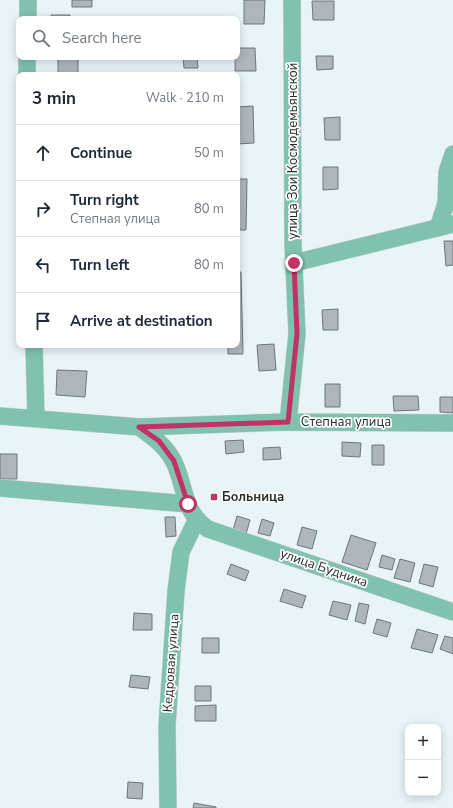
<!DOCTYPE html>
<meta charset="utf-8">
<style>
body{margin:0;font-family:"Nunito Sans",sans-serif;background:#f2f2f3;color:#1f2937}
.controls{position:absolute;right:12px;bottom:12px;display:grid;overflow:hidden;border-radius:8px;box-shadow:0 2px 10px #0003}
.controls button{width:36px;height:36px;display:grid;place-items:center;padding:0;border:0;border-bottom:1px solid #e0e1e3;background:#fff;color:#1f2937;font:20px sans-serif}
.stop{position:absolute;width:12px;height:12px;margin:-9px;border:3px solid #c13364;border-radius:50%;background:#fff}
.stop.end{background:#c13364;border-color:#fff;box-shadow:0 1px 4px #0008}
.list{margin:0;padding:0;list-style:none}
h2{display:flex;justify-content:space-between;align-items:center;height:52px;margin:0;padding:0 16px;font-size:17px}
h2 small{font-size:13px;font-weight:400;color:#747a83}
.list li{display:grid;grid-template-columns:26px 1fr auto;gap:12px;align-items:center;box-sizing:border-box;height:56px;padding:0 16px;border-top:1px solid #e0e1e3}
.list b{display:block;font-size:15px;white-space:nowrap}
.list p{margin:0;font-size:13px;white-space:nowrap;color:#747a83}
.list em{font-size:13px;font-style:normal;color:#747a83}
.icon{flex:none;width:22px;height:22px;fill:none;stroke:currentColor;stroke-width:2;stroke-linecap:round;stroke-linejoin:round}
.map{position:relative;flex:none;width:453px;height:808px;overflow:hidden}
.search{position:absolute;background:#fff;box-shadow:0 2px 10px #0003;left:16px;top:16px;width:224px;height:44px;display:flex;align-items:center;gap:10px;box-sizing:border-box;padding:0 14px;border-radius:8px;color:#747a83;font-size:15px}
.panel{position:absolute;background:#fff;box-shadow:0 2px 10px #0003;left:16px;top:72px;width:224px;height:276px;border-radius:8px}
.map>svg:first-child{display:block}
.building{fill:#aeb6bc;stroke:#6e767b}
.lines{fill:none;stroke-linecap:round;stroke-linejoin:round}
.minor-casing{stroke:#c6d0d2;stroke-width:18}
.minor{stroke:#80c1b0;stroke-width:17}
.route{stroke:#c13364;stroke-width:5}
.poi-dot{fill:#c13364;stroke:#fff;stroke-width:1.5}
.labels{text-anchor:middle;dominant-baseline:central;stroke-width:3.5;stroke-linejoin:round;paint-order:stroke}
.street-label{font-size:13px;fill:#272c2c;stroke:#fff}
.poi-label{font-size:13px;font-weight:bold;fill:#272c2c;stroke:#fff;text-anchor:start}
</style>
<div class="map">
<svg width="453" height="808" viewBox="0 0 453 808">
<rect width="100%" height="100%" fill="#e9f4f6"/>
<!-- building -->
<path class="building" d="M72,0H92V7H72Z
M244,0H265L264,24H244Z
M312,1H334V20H313Z
M51,15H70V19H51Z
M237,48H255L256,71H235V57H237Z
M316,56H333V69L317,70Z
M58,57H78V75H58Z
M183,57H197L198,68H184Z
M253,106L254,143L237,144V107Z
M340,117V140H325L324,118Z
M323,167H338V189L323,190Z
M237,179H247L246,230H237Z
M444,241H453V265L446,266Z
M237,272H241L243,354H228V345H237Z
M338,309V330H323L322,310Z
M274,344L276,370L259,371L257,345Z
M57,370L87,371L85,397L56,395Z
M325,384H340V407H325Z
M393,396H418L419,410L394,411Z
M440,397H453V413L440,412Z
M243,440L244,452L226,454L225,441Z
M342,442L361,443L360,457L342,456Z
M372,445H384V465H372Z
M280,447L281,459L263,460V448Z
M0,454H17V479H0Z
M237,516L250,520L246,534L233,530Z
M165,517H175L176,536L166,537Z
M262,519L274,523L270,536L258,533Z
M302,527L317,531L312,549L297,545Z
M351,535L376,543L367,570L342,562Z
M382,555L395,559L392,570L379,567Z
M400,559L415,563L410,582L394,578Z
M231,564L249,571L245,581L227,574Z
M424,564L438,567L433,587L419,583Z
M284,589L306,596L302,608L280,601Z
M333,601L351,605L347,620L329,615Z
M359,603L369,605L365,624L355,621Z
M134,613L152,614V630H133Z
M377,619L391,623L387,637L373,633Z
M417,629L438,635L432,653L411,648Z
M445,636L453,638V654L440,649Z
M202,638H219V653H202Z
M131,675L150,677L148,689L129,687Z
M195,686H211V701H195Z
M216,705V721H195V706Z
M128,782L143,783L142,799L127,798Z
M194,803L216,807V808H193Z"/>
<g class="lines">
<defs>
<path id="minor" d="M28,19V0
M27,75V57
M438,228L446,203L447,172L453,154
M294,263L453,224
M34,345L36,418
M0,416L139,427L285,422L453,423
M288,422L297,334L293,243L292,0
M139,427C153,437 166,446 174,462C186,487 182,511 208,529L453,612
M0,488L188,504
M168,808L167,726L176,591L181,552L196,521"/>
</defs>
<!-- minor casing -->
<use href="#minor" class="minor-casing"/>
<!-- minor -->
<use href="#minor" class="minor"/>
</g>
<g class="lines">
<!-- route -->
<path class="route" d="M188,504L174,461L159,441L139,427L288,422L297,334L294,263"/>
</g>
<!-- markers -->
<rect class="poi-dot" x="210" y="493" width="8" height="8" rx="2"/>
<g class="labels">
<!-- street labels -->
<g class="street-label">
<text transform="translate(293 151) rotate(-90)">улица Зои Космодемьянской</text>
<text x="346" y="422">Степная улица</text>
<text transform="translate(324 568) rotate(19)">улица Будника</text>
<text transform="translate(171 663) rotate(-86)">Кедровая улица</text>
</g>
<!-- poi labels -->
<g class="poi-label">
<text x="222" y="497">Больница</text>
</g>
</g>
</svg>
<div class="controls">
<button>+</button>
<button>−</button>
</div>
<div class="stop" style="left:188px;top:504px"></div>
<div class="stop end" style="left:294px;top:263px"></div>
<div class="search"><svg class="icon" aria-label="search" viewBox="0 0 24 24"><circle cx="10" cy="10" r="6"/><path d="M15 15l6 6"/></svg>Search here</div>
<section class="panel">
<h2>3 min<small>Walk · 210 m</small></h2>
<ul class="list">
<li><svg class="icon" aria-label="ahead" viewBox="0 0 24 24"><path d="M12 20V5M6 11l6-6 6 6"/></svg><div><b>Continue</b></div><em>50 m</em></li>
<li><svg class="icon" aria-label="right" viewBox="0 0 24 24"><path d="M7 20v-9h11M14 6l5 5-5 5"/></svg><div><b>Turn right</b><p>Степная улица</p></div><em>80 m</em></li>
<li><svg class="icon" aria-label="left" viewBox="0 0 24 24"><path d="M17 20v-9H6M10 6l-5 5 5 5"/></svg><div><b>Turn left</b></div><em>80 m</em></li>
<li><svg class="icon" aria-label="arrive" viewBox="0 0 24 24"><path d="M6 21V4h12l-3 4 3 4H6"/></svg><div><b>Arrive at destination</b></div></li>
</ul>
</section>
</div>
